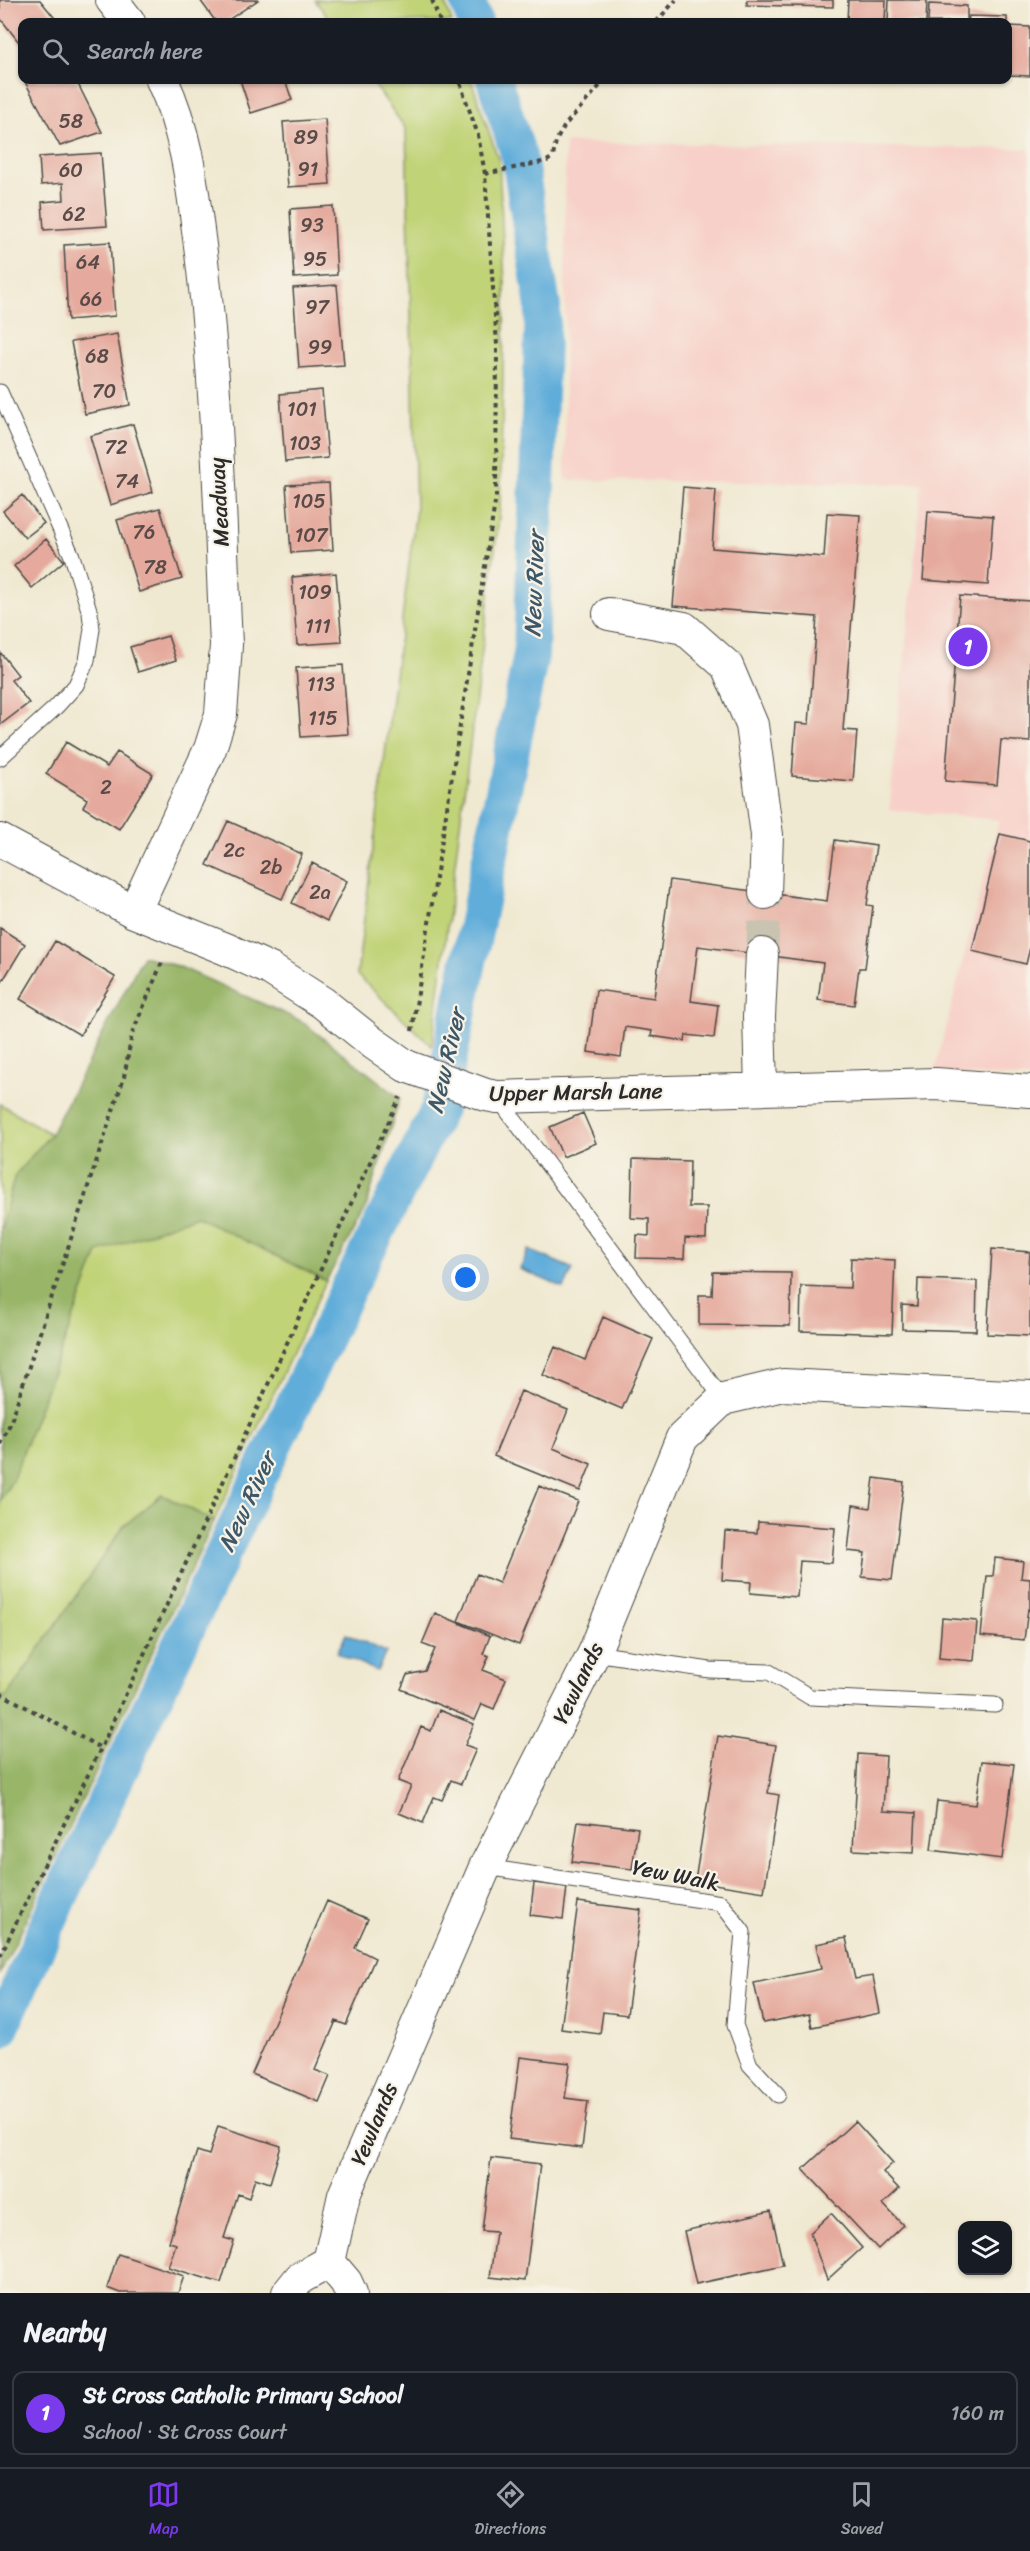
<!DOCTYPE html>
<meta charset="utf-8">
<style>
body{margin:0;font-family:Sriracha,sans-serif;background:#242831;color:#f1f3f6}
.controls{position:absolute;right:18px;bottom:18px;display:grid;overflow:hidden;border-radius:12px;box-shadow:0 2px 4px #0004}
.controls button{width:54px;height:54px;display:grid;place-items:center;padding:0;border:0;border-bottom:2px solid #363941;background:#171b24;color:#f1f3f6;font:30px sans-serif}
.you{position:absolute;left:466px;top:1278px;width:21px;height:21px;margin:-15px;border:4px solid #fff;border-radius:50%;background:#1a73e8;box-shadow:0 0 0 9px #1a73e833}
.badge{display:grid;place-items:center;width:39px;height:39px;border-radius:50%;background:#7c3aed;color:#fff;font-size:20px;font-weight:700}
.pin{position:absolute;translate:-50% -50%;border:3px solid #fff;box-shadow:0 2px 6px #0006}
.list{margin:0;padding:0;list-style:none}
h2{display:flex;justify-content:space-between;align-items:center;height:78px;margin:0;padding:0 24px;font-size:26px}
h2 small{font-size:20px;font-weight:400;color:#9ea1a6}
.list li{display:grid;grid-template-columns:39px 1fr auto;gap:18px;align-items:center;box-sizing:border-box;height:84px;margin:0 12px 12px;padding:0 12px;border:2px solid #363941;border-radius:12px}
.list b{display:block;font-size:22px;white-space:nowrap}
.list p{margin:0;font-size:20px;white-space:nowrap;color:#9ea1a6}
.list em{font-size:20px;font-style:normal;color:#9ea1a6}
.icon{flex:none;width:33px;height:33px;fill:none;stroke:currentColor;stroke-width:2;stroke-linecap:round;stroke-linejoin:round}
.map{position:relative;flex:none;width:1030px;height:2293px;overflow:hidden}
.search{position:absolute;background:#171b24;box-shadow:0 2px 4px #0004;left:18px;right:18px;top:18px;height:66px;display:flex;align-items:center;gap:15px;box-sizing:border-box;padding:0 21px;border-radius:12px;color:#9ea1a6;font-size:22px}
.sheet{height:174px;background:#171b24}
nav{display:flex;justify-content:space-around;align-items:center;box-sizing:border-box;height:84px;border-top:2px solid #363941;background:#171b24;font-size:16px;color:#9ea1a6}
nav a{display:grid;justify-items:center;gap:3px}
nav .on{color:#7c3aed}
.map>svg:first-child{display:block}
.built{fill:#f7d1c9}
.green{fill:#c0d377;stroke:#767f51;stroke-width:1.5}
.forest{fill:#98b568;stroke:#62704a;stroke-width:1.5}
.water{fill:#61adda;stroke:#466c82;stroke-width:1.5}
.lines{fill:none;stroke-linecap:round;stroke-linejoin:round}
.canal{stroke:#61adda;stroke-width:36}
.building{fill:#e5aa9d}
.minor-tunnel{stroke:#c9c3b1;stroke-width:32;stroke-dasharray:32 16;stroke-linecap:butt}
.service-casing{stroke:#494844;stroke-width:17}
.minor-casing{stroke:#494844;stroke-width:34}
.path{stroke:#494844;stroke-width:4;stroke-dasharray:4.5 4.5;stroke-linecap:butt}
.service{stroke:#fff;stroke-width:15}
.minor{stroke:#fff;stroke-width:32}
.labels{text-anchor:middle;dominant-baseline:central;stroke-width:4.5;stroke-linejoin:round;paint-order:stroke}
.number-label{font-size:20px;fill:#5a4b48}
.street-label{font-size:22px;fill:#2b2b2b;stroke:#f7f3e8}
.water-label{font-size:24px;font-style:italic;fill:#3e5868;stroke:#f7f3e8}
</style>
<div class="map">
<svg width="1030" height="2293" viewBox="0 0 1030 2293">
<rect width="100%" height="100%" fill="#f7f3e8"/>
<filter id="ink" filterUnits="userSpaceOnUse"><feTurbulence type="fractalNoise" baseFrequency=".0167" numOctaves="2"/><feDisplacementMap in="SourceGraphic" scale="12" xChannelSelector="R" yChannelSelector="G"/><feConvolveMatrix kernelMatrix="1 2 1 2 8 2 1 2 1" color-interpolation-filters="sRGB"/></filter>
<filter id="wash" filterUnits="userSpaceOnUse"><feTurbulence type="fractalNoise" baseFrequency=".008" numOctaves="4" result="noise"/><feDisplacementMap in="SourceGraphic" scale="24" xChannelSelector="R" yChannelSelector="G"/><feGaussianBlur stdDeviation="1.35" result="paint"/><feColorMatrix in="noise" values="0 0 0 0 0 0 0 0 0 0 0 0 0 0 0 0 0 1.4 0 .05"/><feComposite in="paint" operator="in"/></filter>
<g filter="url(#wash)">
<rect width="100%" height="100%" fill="#f0e9d2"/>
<!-- built -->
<path class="built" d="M565,142L1030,149V1078L934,1073L999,820L889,810L922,484L565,480Z"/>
<!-- green -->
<path class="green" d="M315,0H444L452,22H331Z
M371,80H471L499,161L505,285L500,508L432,1046L357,975L416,509L406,129Z
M0,1104L51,1134L15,1175L0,1231Z
M196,1216L326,1281L214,1521L162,1495L124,1526L6,1698L0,1695V1500L12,1481L98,1252Z"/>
<!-- forest -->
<path class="forest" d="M143,956L180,967L301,1021L400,1098L365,1210L326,1281L196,1216L98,1252L12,1481L0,1500V1231L15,1175L51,1134Z
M162,1495L214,1521L0,1975V1695L6,1697L124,1526Z"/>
<!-- water -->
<path class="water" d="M529,1250L573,1269L564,1288L520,1269Z
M346,1634L386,1652L377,1671L337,1653Z"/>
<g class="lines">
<!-- canal -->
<path class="canal" d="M467,0L475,22
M0,2030L53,1912L349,1287L439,1109L531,655L543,307L519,156L494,80"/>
</g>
<g id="blocks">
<!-- building -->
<path class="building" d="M0,0H40L58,22H22V46L0,18Z
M200,0H258L225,22H216Z
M747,0H833V7L747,5Z
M848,0H886L885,22H847Z
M889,0H927L926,22H888Z
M929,4L967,6V22H928Z
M969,16L1007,17V22H968Z
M1009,26L1030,27V76L1008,75Z
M24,80H76L102,132L60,146Z
M240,80H285L292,100L251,113Z
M325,119L330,184L288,187L283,122Z
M101,153L107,226L44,230L42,202L64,200L63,183L41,185L39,157Z
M333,206L337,275L294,278L290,209Z
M110,242L115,316L68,320L64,245Z
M337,285L344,365L299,368L293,288Z
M117,334L130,405L85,414L71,342Z
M322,390L328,458L285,462L280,394Z
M133,424L153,492L110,505L90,436Z
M329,483L333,550L291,553L286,485Z
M683,487L716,490L712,548L824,557L827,513L860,515L843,730L857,731L853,781L792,776L796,723L809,724L817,617L673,606Z
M22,495L44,523L25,538L3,511Z
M160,508L182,579L139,592L117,520Z
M928,511L993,516L988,585L923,580Z
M46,539L64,561L32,588L14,566Z
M336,573L342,642L297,645L292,577Z
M960,596L1030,601V742L1001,740L997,785L945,781Z
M168,636L176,660L138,672L130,647Z
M0,652L18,675L11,680L29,703L0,725Z
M343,665L348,734L301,737L296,668Z
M66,742L107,767L117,752L153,774L119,829L83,807L87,799L46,774Z
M228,821L302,854L282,899L207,865Z
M1000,834L1030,841V948L1026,964L972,951Z
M835,840L876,846L867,905L873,906L865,968H859L854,1005L818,1000L823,963L698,946L691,1001L718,1005L714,1038L686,1035L685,1041L651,1036L652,1031L625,1027L621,1057L588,1052L596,990L654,998L670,880L827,901Z
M312,863L347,881L327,921L292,903Z
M0,928L25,944L2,982L0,981Z
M55,941L115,977L80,1035L20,999Z
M583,1113L596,1143L563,1157L550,1127Z
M633,1159L690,1161L689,1207H707L706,1239L685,1238L684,1259L636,1258L637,1235L649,1236V1219L631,1218Z
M992,1249L1030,1252L1028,1283H1030V1336L987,1334Z
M851,1258L895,1260L892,1334L800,1331L801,1286L850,1288Z
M713,1272L791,1273L790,1326L699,1325V1295H712Z
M918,1279L977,1281L976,1331L902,1329V1305L917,1306Z
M603,1317L653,1339L622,1409L543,1375L555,1347L585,1360Z
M521,1391L568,1410L553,1448L591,1464L580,1491L494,1456Z
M874,1478L904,1482L892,1580L862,1577L865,1553L848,1551L853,1505L870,1508Z
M539,1486L578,1501L519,1645L458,1621L477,1574L499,1583Z
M758,1522L835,1528L832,1563L800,1561L797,1597L750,1593L751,1582L722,1580L725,1531L757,1533Z
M995,1558L1023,1561L1021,1578L1030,1579V1610L1028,1609L1024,1640L981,1636L987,1576H993Z
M435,1613L490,1636L483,1654L489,1656L483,1670L506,1679L494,1709L482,1704L475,1720L401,1689L407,1675L425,1671L435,1649L422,1644Z
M942,1618L977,1621L974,1661L939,1658Z
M439,1710L474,1724L465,1745L476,1749L461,1784L451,1780L442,1800L434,1797L423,1823L399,1813L411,1786L398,1781L421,1727L431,1731Z
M718,1736L776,1745L768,1793L779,1795L764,1892L695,1881Z
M858,1754L886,1756L883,1811L916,1813L914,1853L853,1850Z
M982,1761L1014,1764L1002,1859L931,1850L937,1801L976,1805Z
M578,1821L638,1828L632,1869L572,1862Z
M534,1883L567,1887L563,1919L530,1915Z
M327,1901L368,1919L355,1948L375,1958L346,2025L336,2021L315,2070L330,2076L319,2102L252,2074Z
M578,1902L641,1910L627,2015L603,2012L600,2034L561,2029Z
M846,1938L855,1979L873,1976L880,2013L812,2027L809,2014L763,2023L754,1983L821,1969L816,1944Z
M520,2057L570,2063L565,2098L588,2101L582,2148L509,2139Z
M855,2121L893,2163L883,2172L899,2189L883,2204L903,2225L878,2249L803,2169Z
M218,2126L281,2146L270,2183L255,2178L249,2198L238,2194L224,2238L234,2241L221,2283L168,2267L176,2244L169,2242L197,2151L209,2155Z
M491,2158L540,2164L525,2281L490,2277L496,2232L482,2231Z
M771,2211L783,2265L696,2284L684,2231Z
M831,2213L862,2248L827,2280L810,2233Z
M118,2254L184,2276L178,2293H120L107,2288Z"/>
</g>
</g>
<g filter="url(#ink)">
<use href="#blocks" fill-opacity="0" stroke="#494844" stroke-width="1.5"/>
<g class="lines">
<!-- minor-tunnel -->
<path class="minor-tunnel" d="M762,954L765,893"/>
<defs>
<path id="service" d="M0,392L72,556L90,613L92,629L87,660L76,685L56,707L0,758
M497,1097L723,1399
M594,1653L710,1670L769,1672L810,1697L995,1705
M485,1867L721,1903L743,1932L735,2025L750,2065L778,2095"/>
<path id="minor" d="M112,0L129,22
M609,614L684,628L727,666L752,725L767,835L765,893
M0,840L134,912L226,949L270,969L323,1003L373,1043L406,1066L486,1095L497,1097L936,1084L1030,1091
M134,912L210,749L221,714L226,645C220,514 217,383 201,253C193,193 188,135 162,80
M761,1089L759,1017L762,954
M329,2262L346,2282L351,2293
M288,2293L300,2278L329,2262L344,2195L485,1867L594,1653L682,1438L723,1399L783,1385L1030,1397"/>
</defs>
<!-- service casing -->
<use href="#service" class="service-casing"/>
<!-- minor casing -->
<use href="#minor" class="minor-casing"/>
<!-- path -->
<path class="path" d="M432,0L440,22
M656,22L676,0
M485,174L547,161L553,157L556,141L565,125L605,80
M412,1031L496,496L497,345L485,174L478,135L459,80
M0,1444L10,1424L124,1077L132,1034L163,960
M0,1693L101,1748
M0,1956L101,1748L400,1097"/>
<!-- service -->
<use href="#service" class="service"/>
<!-- minor -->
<use href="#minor" class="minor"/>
</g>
</g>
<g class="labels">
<!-- number labels -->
<g class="number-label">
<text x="71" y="121">58</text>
<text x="306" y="137">89</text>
<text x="308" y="169">91</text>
<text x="71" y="170">60</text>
<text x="74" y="214">62</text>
<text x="312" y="225">93</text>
<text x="315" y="259">95</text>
<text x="88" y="262">64</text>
<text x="91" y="299">66</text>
<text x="317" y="307">97</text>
<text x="320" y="347">99</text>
<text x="97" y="356">68</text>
<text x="104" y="391">70</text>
<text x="302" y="409">101</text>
<text x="305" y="443">103</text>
<text x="116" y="447">72</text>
<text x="127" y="481">74</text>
<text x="309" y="501">105</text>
<text x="144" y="532">76</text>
<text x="311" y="535">107</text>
<text x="155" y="567">78</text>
<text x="315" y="592">109</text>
<text x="318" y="626">111</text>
<text x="321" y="684">113</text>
<text x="323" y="718">115</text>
<text x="106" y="787">2</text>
<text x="234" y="850">2c</text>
<text x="271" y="867">2b</text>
<text x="320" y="892">2a</text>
</g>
<!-- street labels -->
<g class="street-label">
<text transform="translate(219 502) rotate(-93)">Meadway</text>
<text transform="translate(576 1092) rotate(-1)">Upper Marsh Lane</text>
<text transform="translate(578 1683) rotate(-64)">Yewlands</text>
<text transform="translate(676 1875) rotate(11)">Yew Walk</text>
<text transform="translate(374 2124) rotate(-67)">Yewlands</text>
</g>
<!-- water labels -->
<g class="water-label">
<text transform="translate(534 584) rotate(-88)">New River</text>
<text transform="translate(446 1061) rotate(-77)">New River</text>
<text transform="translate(247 1502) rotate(-65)">New River</text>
</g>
</g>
</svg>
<div class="controls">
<button><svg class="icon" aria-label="layers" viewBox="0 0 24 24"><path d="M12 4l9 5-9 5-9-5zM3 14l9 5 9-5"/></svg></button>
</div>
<div class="you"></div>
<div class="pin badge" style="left:968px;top:647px">1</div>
<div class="search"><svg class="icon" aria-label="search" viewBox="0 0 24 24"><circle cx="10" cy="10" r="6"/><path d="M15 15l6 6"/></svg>Search here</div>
</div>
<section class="sheet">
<h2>Nearby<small></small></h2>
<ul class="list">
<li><span class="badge">1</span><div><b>St Cross Catholic Primary School</b><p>School · St Cross Court</p></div><em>160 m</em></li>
</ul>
</section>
<nav>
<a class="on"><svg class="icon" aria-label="map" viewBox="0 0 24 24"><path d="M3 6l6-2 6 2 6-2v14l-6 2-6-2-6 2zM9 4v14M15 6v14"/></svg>Map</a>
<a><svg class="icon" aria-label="directions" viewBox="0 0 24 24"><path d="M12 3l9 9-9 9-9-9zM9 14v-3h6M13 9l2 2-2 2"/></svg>Directions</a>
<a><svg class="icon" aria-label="saved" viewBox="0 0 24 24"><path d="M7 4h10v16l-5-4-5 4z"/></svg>Saved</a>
</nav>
